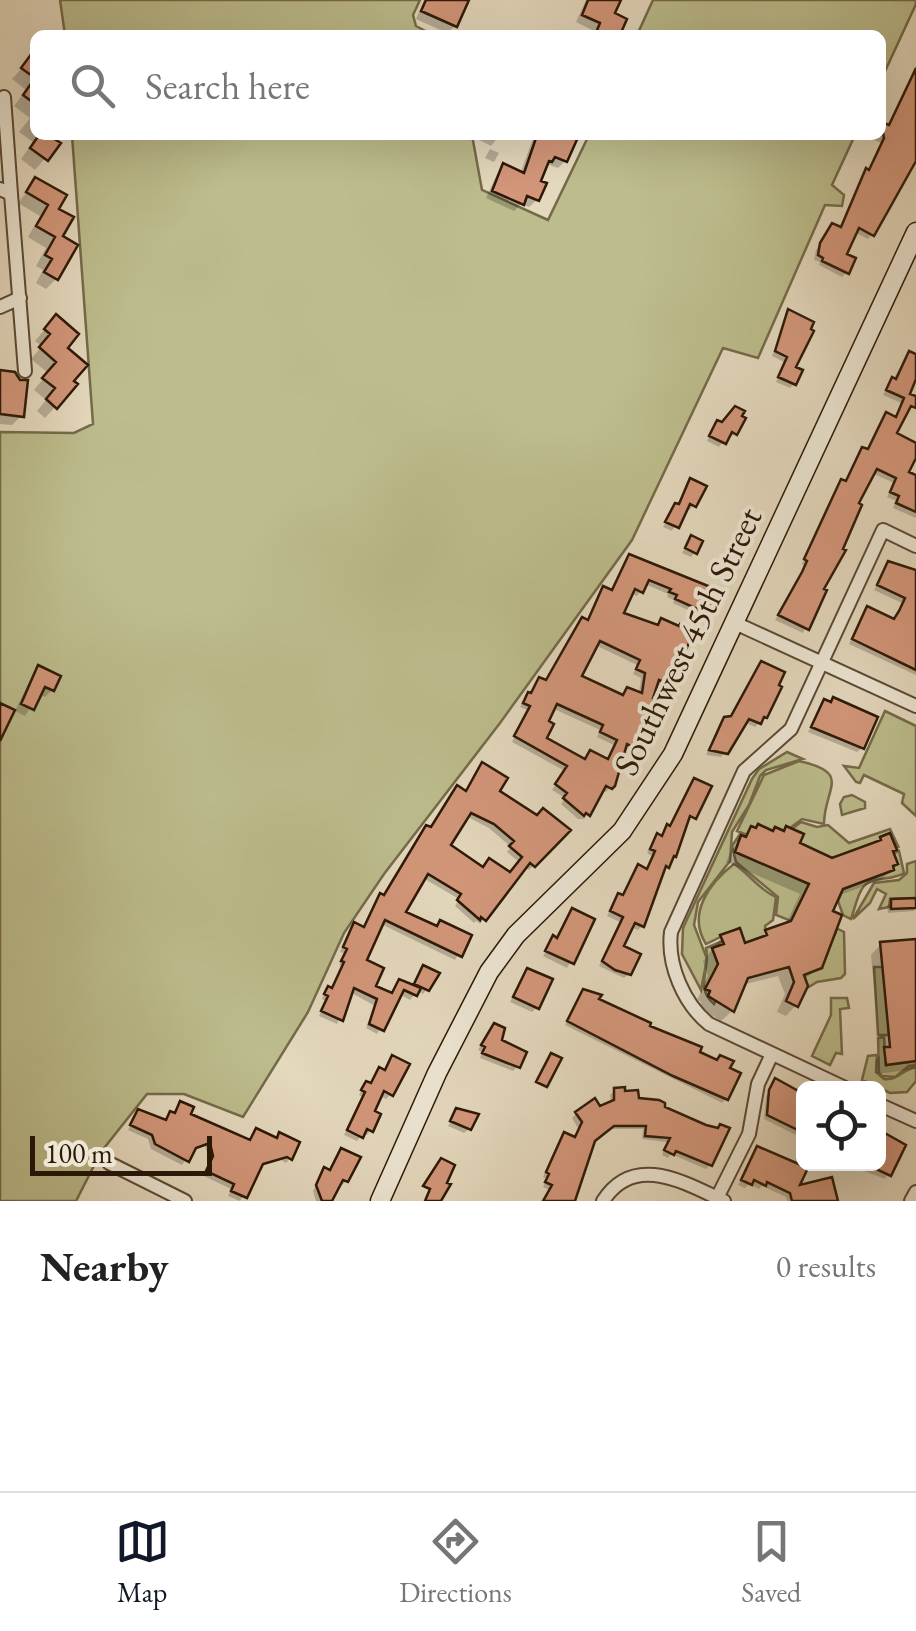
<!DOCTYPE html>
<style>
body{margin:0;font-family:"EB Garamond",serif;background:#f2f2f2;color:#222}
.controls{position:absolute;right:30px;bottom:30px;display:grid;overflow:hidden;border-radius:15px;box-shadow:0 10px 40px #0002}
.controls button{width:90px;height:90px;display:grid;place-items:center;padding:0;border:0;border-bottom:2px solid #e0e0e0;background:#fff;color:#222;font:50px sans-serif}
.scale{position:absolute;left:30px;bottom:25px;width:182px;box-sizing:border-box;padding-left:10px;border:5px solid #2c1806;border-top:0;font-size:28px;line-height:35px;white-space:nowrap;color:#2c1806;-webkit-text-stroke:8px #ede6d4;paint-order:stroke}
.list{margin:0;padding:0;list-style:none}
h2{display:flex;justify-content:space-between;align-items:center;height:130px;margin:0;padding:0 40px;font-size:42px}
h2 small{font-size:32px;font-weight:400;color:#767676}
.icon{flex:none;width:55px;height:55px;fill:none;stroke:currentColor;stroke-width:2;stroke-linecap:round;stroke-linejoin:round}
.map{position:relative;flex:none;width:916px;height:1201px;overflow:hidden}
.search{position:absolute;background:#fff;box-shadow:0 10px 40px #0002;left:30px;right:30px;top:30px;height:110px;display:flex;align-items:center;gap:25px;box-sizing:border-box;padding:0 35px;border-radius:15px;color:#767676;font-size:38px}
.sheet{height:290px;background:#fff}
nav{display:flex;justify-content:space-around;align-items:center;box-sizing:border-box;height:140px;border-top:2px solid #e0e0e0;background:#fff;font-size:28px;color:#767676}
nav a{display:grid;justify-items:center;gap:5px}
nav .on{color:#111827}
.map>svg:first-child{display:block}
.green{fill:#bcbc8c;stroke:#746a49;stroke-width:2.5}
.shadow{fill:#0003;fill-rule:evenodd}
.building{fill:#d3967a;stroke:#2c1806;stroke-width:2.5;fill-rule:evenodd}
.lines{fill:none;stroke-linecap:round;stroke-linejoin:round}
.street-casing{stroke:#5a4834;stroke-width:16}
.secondary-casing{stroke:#2c1806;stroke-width:21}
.street{stroke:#ede6d4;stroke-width:12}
.secondary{stroke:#ede6d4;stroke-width:18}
.labels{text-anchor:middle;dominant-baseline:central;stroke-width:8;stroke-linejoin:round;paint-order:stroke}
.street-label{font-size:35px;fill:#2c1806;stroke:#ede6d4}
</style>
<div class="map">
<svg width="916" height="1201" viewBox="0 0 916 1201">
<rect width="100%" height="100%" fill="#e4d8bd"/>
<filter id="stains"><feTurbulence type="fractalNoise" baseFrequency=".002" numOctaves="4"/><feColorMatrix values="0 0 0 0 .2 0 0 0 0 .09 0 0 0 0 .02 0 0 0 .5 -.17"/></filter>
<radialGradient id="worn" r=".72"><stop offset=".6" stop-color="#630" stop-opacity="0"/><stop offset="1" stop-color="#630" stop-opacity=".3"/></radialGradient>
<!-- green -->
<path class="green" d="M60,0H420L413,15L416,26L433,35H65Z
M653,0H916V4L881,80V35H637Z
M72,135H472L482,190L548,220L589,135H855L832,185L844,195L842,206L825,205L758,358L723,348L632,540L500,723L384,874L344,933L308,1012L243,1117L184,1094H147L101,1152L76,1201H0V432L74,433L93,424Z
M885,711L916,726V816L902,803L904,794L864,775L860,783L856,782L844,766L859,768Z
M787,752L803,759L766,770L760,776L749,805L732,832L730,861L698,902L694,925L707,959L701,990L682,954L683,928L752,779L759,769Z
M799,761C853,773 824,788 824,824L802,819L790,828L786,826L784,831L775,827L773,831L758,824L756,828L751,826L747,835L737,831L764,775Z
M852,795L865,802V808L842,815L840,804L844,797Z
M801,822L817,827L828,825L849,843L890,829L899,848L889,833L880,837L882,842L832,858L800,843L803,834L792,829Z
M740,834L736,852L744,856L747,852L809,884L791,921L776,915L778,897L736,862L732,846Z
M899,851L904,873C892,881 873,876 864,886C857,894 855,909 851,919L843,915L838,901L843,889L894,870L893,866L898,864L891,854Z
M916,861V898L890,899L889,907L879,909L886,894L877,889L870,903L853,919L874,883L899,880L907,873V864Z
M734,864C748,873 762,892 776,897L773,920L765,926L767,935L745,943L739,928L706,944C687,914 709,883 734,864Z
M834,927L844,932L845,974L841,978L817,982L807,988L801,967L808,973L822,968L820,964L836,932Z
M723,941L724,944L712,948L718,964L706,989L710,991L708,996L716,1000L714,1004C694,987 711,969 706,948Z
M874,967H885L889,1035H878Z
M831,998H847L849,1008L840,1009L842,1054L836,1053L830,1065L812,1056L831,1015Z
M884,1037L886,1065L916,1061V1065L909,1066L895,1077L882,1076L879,1073L878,1038Z
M877,1055L876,1072L884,1079C898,1081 903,1069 916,1067V1081L907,1092L890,1093L862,1080L868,1056Z"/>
<!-- shadow -->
<path class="shadow" d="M424,0H466L455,26L447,33L416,19Z
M586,0H618L612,14L617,35H593L594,31L576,22Z
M32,57L35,60V135H57L53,140L57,144L35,170L21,159L33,142L19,132L30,118L14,106L26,90L12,79Z
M916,66V156L872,234L868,239L854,232L843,255L847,272L842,277L819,265L820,262L814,260L816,250L828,230L839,229L862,176L868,172L881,143L874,140L876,135H881L883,125L888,127Z
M481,135H500L491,146L479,140Z
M538,135H576L565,161L558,168L547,164L544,167L537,200L529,207L521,204L514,211L486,198L497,174L504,166L520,174L532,141Z
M490,149L499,153L494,162L485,158Z
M36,180L56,210L59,237L56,279L46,289L36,283L43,270L36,266L46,248L28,237L40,216L18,203Z
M789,312L794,384L790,388L776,382L784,362L772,356Z
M46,328L64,348L55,407L45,418L37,411L46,400L34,390L48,373L31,359L42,346L35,341Z
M909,354L916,356V373L906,395L916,402L909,411L906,410L894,435L916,446L906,473L916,478V518L893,508L896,501L887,497L894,483L872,473L803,633L775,620L798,580L804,566L802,564L837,487L844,483L858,454L862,450L866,452L882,420L886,415L894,419L901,403L883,395Z
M0,373L22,415L12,425L0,424Z
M729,413L735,433L730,438L727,436L719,447L707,441L713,427L721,424Z
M691,481L694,505L689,510L685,508L672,531L663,527Z
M691,538L695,552L691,557L682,553Z
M629,557L704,612L700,616L673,603L674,600L667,597L668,594L645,584L637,596L630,593L620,614L667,683L662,687L655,684L648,723L644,727L640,726L631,746L626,750L623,748L613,784L606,792L601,790L584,819H578L561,804L565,798L552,790L565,771L512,742L527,710L520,707L524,699L539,680L545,682L586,622L599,594L604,589L611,592ZM595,645L637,665L633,674L641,678L639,694L628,690L622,697L579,677ZM552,708L600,730L597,737L614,745L607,761H584L544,739Z
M889,564L916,573V675L849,644L867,609L893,621L895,618L902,603L874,590Z
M761,664L759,723L755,727L744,722L721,757L706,755L720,725L729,719Z
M39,668L52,690L45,697L39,694L25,716L15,711L32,676Z
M825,702L862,748L857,752L808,732Z
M690,785L678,813L692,820H686L674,856L661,872L642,926L638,930L631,927L621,947L629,974L624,978L599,966L620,922L607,916L615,900L622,897L634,872L638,867L646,871L652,856L647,853L653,841L669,828Z
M497,791L537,818L567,830L529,870L524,866L480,924L476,921L474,923L455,906L459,899L423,878L403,913L435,928L469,936L455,960L381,924L364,961L372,987L391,996L400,982L412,987L423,968L427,989L423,994L417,991L410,1000L399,994L377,1034L366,1028L375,1006L350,992L337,1024L319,1016L326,1001L322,999L324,994L330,990L342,966L339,965L344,953L340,952L350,930L354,925L363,929L376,901L383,897L430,830L465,793ZM466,816L489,828L511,847L507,852L520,863L510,875L483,869L448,846Z
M752,828L832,861L876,844L881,839L891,852L892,870L881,880L837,896L830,912L820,967L803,980L796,1005L786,1016L777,1012L785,994L778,976L742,985L732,1011L721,1021L699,1007L701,1002L697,1000L708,976L703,961L722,937L744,946L785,926L800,894L726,862L732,849Z
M916,900L914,911L888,913L887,906L892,902Z
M572,911L592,920L567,968L543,956Z
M916,939V1069L876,1074L875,1060L880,1055L871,955L881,944Z
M527,971L537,1007L532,1012L510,1002Z
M583,992L697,1054L726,1099L722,1103L565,1025Z
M490,1030L518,1066L513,1071L480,1058L482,1052L478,1050Z
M392,1058L391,1094L386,1099L379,1095L371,1112V1130L367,1135L363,1133L357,1141L344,1135L362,1097L359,1095L362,1089L370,1086L379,1070L383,1072Z
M776,1081L804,1095V1139L764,1119L766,1096Z
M615,1090L636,1101L710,1165L706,1169L671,1154L668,1158L662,1155L667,1142L642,1139L643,1129H608L592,1142L565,1201H543L549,1190L543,1187L547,1179L543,1177L560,1140H574L578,1128L572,1118L576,1114L611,1104L610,1095Z
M180,1104L187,1115L249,1142L257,1131L275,1140L280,1135L290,1158L286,1163L281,1160L259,1167L240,1201L228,1196L231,1189L204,1176L210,1162L205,1146L192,1150L182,1165L151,1149L148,1139L128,1130L138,1112L164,1122Z
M457,1111L469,1129L464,1133L448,1126Z
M878,1134L902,1146L885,1179L864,1171L866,1167L859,1164H878Z
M758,1149L796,1189L836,1201H787L786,1197L762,1186L759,1189L749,1184L745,1188L738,1185Z
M342,1151L346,1181L342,1185L338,1184L330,1201H316L313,1191L320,1175L325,1170L329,1172Z"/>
<!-- building -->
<path class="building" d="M426,0H469L457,27L421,11Z
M588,0H621L615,13L627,19L620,35H595L600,23L582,15Z
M35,49V104L23,95L35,78L21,68Z
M916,68V161L874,236L859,228L847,254L856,258L849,274L822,261L823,258L818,255L820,243L832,223L841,227L866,168L869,170L884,138L881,122L889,125Z
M39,135H60L56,140L61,143L48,161L30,148Z
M537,135H579L567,162L555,157L552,162L549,161L541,181L547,183L539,201L527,196L524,205L492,191L503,163L524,173Z
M35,177L67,195L59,209L74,217L63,236L78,245L58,280L44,272L52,259L45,255L55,237L36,226L48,205L26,192Z
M788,309L814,322L811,329L814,331L796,367L803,370L796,385L778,377L787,357L775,351Z
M56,314L79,334L68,348L88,365L74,381L78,384L57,409L46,399L55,388L42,378L56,362L39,347L50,334L44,329Z
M909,351L916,354V379L910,394L916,396V408L911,406L897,433L916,443V458L909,472L916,475V512L896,503L899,496L890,492L896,478L877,469L859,503L862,505L843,549L846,550L824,589L827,590L809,630L778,615L802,572L807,561L804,559L841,479L846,481L862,447L868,449L886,412L896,417L904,398L886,390L892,377L896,379Z
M0,370L15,372L20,380H28L24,417L0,414Z
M735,406L745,411L742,416L746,418L737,435L732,432L726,444L709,436L717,420L722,422Z
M690,478L707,486L696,507L690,504L679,528L665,522L675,503L679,504Z
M691,535L703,541L697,554L685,548Z
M629,554L718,590L706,613L675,599L677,595L669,592L671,589L649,580L643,593L635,589L624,613L658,625L661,618L679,626L680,624L694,633L669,684L659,680L653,698L661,702L650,724L644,723L633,747L627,744L615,786L612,789L606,786L590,816L586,813L584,816L563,798L567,793L555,784L567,766L514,736L530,706L523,703L528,692L531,693L539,677L546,680L582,617L588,620L603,586L612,590ZM600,641L640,660L636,669L645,673L642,693L627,687L623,695L582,676ZM557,704L603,725L600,732L617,740L608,759L590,750L585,759L547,738L554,724L549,721Z
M888,561L916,570V670L852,639L867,606L894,619L899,611L905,598L877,585Z
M761,661L785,672L779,685L782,687L767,718L764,717L761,724L749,719L728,754L709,750L724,717L731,716Z
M38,665L61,676L54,691L45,687L34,710L21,704Z
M833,697L878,717L864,749L811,727L824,699L831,702Z
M0,703L15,710L0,741Z
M482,762L508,778L500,791L537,815L543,808L571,830L535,867L530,863L486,921L481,917L480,920L457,900L461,894L428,874L406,912L437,926L440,920L472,935L462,957L385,920L367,960L384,968L376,986L392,993L399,979L421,988L417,996L404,990L384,1031L369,1024L377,999L354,988L343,1021L321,1011L328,996L324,994L328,986L332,988L344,962L341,961L347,949L343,947L354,922L364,927L380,893L384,895L426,825L431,827L457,785L466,791ZM471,813L494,824L514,841L509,846L522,857L510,872L489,858L483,867L451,845Z
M694,778L712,786L696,819L690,816L676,857L674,856L669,868L666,866L644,927L635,923L624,946L641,954L631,975L615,970L602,961L623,917L610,911L618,893L623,895L638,864L647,869L655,851L650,849L657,833L662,836L667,824L670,826Z
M758,824L773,831L775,827L784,831L786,826L804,834L800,843L832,858L881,840L880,837L890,833L897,850L893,851L898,864L893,866L894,870L843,889L833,911L842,915L836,931L822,968L804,975L808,986L798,1007L786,1001L794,982L789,967L748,978L734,1012L708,996L710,991L705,989L718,964L712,948L724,944L720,935L740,928L745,943L767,935L765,930L791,921L809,884L735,852L741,835L746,837L751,826L756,828Z
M916,898V908L891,909V899Z
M572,908L595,919L574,964L545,951L553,935L557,938Z
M916,939V1061L886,1065L884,1047H890L880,942Z
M423,965L440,973L429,991L414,984Z
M527,968L553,979L539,1009L513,997Z
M583,989L602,995L599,999L651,1023L650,1026L702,1047L700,1052L717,1060L720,1055L734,1061L730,1068L741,1073L728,1100L673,1076L567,1021Z
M494,1023L505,1028L502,1040L527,1052L520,1068L482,1053L485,1047L481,1045Z
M551,1053L562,1058L547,1087L536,1082Z
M392,1055L410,1064L393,1096L384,1091L375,1111L381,1114L373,1132L367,1129L363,1138L347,1130L365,1092L361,1090L366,1081L371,1083L379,1067L385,1070Z
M775,1078L802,1093L799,1099L804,1101V1133L767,1115L769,1090Z
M625,1087V1091L638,1090L639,1098L659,1100L665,1103V1107L706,1125L718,1128L720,1124L730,1128L712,1166L676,1151L674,1155L664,1150L670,1138L645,1136L646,1126H614L595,1141L575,1201H543L552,1185L545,1182L549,1174L546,1172L564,1132L575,1137L582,1122L575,1112L595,1098L600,1106L614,1100V1088Z
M180,1101L194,1107L191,1114L250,1140L256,1128L277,1138L279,1132L300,1142L292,1160L287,1157L263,1164L247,1198L231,1191L234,1184L206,1171L213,1156L210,1143L196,1148L189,1162L155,1144L152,1135L130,1125L138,1109L166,1120L170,1111L175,1113Z
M456,1108L479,1114L471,1130L450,1121Z
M883,1132L906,1145L891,1176L878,1170V1141Z
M757,1146L808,1168L800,1185L832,1177L838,1201H792L790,1193L767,1182L766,1186L754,1180L752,1185L741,1180Z
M341,1148L361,1157L348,1182L343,1180L332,1201H322L316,1185L324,1167L330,1170Z
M441,1158L455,1165L447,1183L451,1184L441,1201H425L430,1189L423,1186Z"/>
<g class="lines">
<defs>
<path id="street" d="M4,97L11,194
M0,189L11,194L25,371
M0,307L20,298
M735,623L916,706
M845,1088L709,1024C684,1004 667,965 671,932L744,771L791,729L883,530L916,546
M878,1104L916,1121
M109,1163L185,1201
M717,1198L749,1134L758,1084L772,1054
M603,1201C634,1152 685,1183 724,1201
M911,1201L916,1192"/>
<path id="secondary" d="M380,1201L437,1073L489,972L516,935L622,831L673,754L916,232"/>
</defs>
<!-- street casing -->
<use href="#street" class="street-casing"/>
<!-- secondary casing -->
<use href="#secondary" class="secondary-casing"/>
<!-- street -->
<use href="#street" class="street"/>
<!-- secondary -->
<use href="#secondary" class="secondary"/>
</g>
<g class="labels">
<!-- street labels -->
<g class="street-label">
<text transform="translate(687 641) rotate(-64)">Southwest 45th Street</text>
</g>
</g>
<rect width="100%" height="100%" filter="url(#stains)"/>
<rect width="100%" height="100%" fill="url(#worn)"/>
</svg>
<div class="controls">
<button><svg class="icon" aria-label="locate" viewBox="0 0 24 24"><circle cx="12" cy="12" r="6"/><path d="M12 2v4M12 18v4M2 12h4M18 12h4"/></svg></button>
</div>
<div class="scale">100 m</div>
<div class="search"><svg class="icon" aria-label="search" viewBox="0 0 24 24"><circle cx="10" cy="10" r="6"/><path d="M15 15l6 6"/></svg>Search here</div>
</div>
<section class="sheet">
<h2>Nearby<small>0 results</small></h2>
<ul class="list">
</ul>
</section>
<nav>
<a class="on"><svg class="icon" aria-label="map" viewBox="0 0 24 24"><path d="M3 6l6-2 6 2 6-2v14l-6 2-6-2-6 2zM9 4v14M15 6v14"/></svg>Map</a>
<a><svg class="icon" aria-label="directions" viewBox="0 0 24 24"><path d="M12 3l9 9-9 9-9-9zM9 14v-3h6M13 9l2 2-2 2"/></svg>Directions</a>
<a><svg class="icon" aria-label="saved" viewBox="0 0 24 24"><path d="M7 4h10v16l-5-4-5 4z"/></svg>Saved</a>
</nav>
